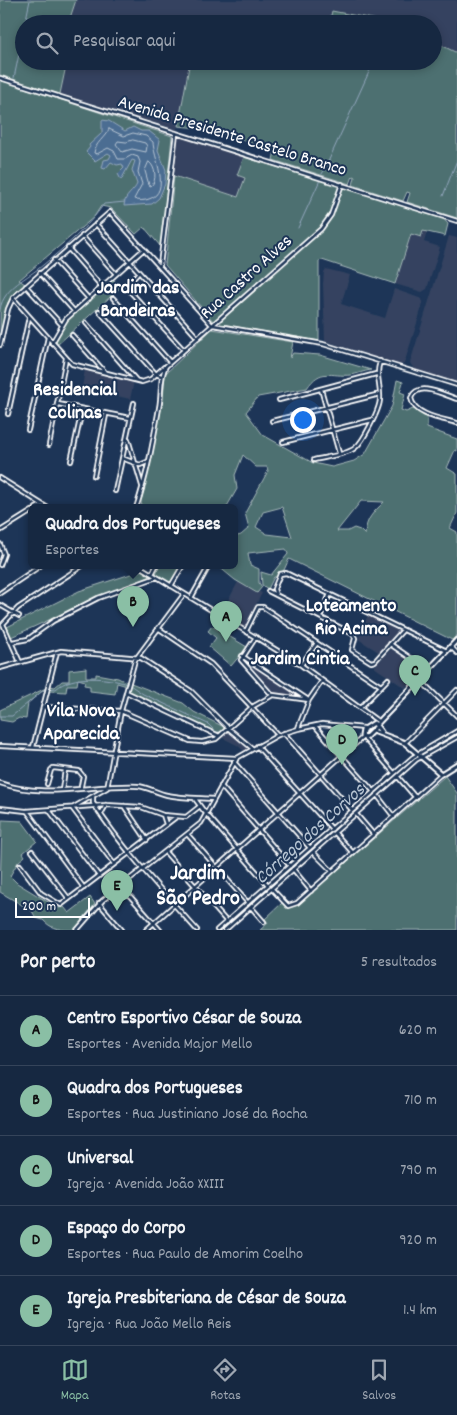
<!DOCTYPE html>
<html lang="pt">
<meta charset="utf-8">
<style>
body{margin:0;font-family:Dekko,sans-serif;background:#23344c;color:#f1f3f6}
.scale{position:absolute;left:15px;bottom:12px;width:75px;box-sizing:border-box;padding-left:5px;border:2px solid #fff;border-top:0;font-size:14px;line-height:18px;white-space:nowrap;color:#fff;-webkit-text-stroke:4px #1d3557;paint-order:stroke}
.you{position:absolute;left:302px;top:419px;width:18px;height:18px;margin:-12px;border:4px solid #fff;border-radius:50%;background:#1a73e8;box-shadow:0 0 0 8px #1a73e833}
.badge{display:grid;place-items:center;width:32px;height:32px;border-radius:50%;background:#8abfa5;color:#111;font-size:16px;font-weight:700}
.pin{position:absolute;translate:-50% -41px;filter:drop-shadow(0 1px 2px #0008)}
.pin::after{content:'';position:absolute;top:26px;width:18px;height:15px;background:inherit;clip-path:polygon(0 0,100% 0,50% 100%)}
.popup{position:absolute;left:28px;top:504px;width:210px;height:65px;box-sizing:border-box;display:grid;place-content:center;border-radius:8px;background:#162841;filter:drop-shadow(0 1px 4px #0005);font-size:16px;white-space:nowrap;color:#9ea6b1}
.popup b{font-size:19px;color:#f1f3f6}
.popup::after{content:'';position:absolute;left:50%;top:100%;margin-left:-10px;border:10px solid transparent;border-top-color:#162841}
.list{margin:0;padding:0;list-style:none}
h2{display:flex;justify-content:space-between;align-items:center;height:65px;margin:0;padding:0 20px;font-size:21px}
h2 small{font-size:16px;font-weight:400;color:#9ea6b1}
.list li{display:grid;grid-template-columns:32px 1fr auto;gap:15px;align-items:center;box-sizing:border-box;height:70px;padding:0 20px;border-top:1px solid #35445a}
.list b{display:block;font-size:19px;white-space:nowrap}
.list p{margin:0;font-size:16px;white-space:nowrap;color:#9ea6b1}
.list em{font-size:16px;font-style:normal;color:#9ea6b1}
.icon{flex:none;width:28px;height:28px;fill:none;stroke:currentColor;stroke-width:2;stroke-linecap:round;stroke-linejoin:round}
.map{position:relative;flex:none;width:457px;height:930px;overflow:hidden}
.search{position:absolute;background:#162841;box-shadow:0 2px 8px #0003;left:15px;right:15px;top:15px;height:55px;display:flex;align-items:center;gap:12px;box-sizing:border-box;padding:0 18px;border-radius:28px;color:#9ea6b1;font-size:19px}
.sheet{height:415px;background:#162841}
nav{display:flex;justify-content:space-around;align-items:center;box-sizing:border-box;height:70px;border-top:1px solid #35445a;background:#162841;font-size:14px;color:#9ea6b1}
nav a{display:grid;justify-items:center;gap:2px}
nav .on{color:#8abfa5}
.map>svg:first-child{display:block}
.built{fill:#344360}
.green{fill:#4d7071;stroke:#a6b8b8;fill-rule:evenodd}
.water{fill:#4b6d92;stroke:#93a7be}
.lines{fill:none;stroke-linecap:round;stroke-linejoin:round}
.shore{stroke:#b7c5d3;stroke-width:1}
.stream{stroke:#93a7be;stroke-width:1}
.minor-casing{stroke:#fff;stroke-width:6}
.major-casing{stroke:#fff;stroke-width:7}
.minor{stroke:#1d3557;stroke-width:2.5}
.major{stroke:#1d3557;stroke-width:3}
.labels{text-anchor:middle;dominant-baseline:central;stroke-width:4;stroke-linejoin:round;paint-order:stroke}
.street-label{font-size:18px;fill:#fff;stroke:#1d3557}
.water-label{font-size:19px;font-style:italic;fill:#b7c5d3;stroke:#1d3557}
.quarter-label{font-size:20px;font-weight:bold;fill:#fff;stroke:#1d3557}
.district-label{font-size:22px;font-weight:bold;fill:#fff;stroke:#1d3557}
</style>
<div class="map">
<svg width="457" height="930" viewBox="0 0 457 930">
<rect width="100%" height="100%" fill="#1d3557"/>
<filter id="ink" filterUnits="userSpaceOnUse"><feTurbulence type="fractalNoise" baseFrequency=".02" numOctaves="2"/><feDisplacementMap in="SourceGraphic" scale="10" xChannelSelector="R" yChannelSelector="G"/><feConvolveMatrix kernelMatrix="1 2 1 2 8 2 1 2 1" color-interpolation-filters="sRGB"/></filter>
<g filter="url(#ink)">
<!-- built -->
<path class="built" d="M36,0H457V53L433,41V24H394L332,11L329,24H279L271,22L270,24H207L197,21V24H31Z
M24,58V61H190L177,130L19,81Z
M178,136L244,157L237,175L246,178L238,197L174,176Z
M423,231L427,232L424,242L440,247L427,289L422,292L395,284L411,234Z
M449,236L457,238V383L414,369L410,363Z
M326,269L350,275L341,304L385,318L394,289L422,299L423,304L404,364L400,365L325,341L323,284L324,272Z
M85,369L134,382L130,399L82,388Z
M238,582L262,593L244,628L221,614Z
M368,615L398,631L380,653L358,639Z
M391,649L423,669L405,688L374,667Z
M247,661L286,686L300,696L275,694Z
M232,727L254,745L244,751L237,745L221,737Z"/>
<!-- green -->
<path class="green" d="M0,0H76L68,24H24V61H67L60,94L0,75Z
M332,11L393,23L394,24H329Z
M433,41L457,53V218L407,202L410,193L407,192L403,201L353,185L355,177L353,176L350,184L273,160L275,151L208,129L178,126L190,61H296L316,68L318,61H433Z
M0,80L172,136L161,247L144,227L136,234L111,208L101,206L94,217L19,280L25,284L8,302L0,337Z
M244,157L442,217L448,224L445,236L423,231L421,237L411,234L395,284L322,260L319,261V341L220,324L222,320L220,316L213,321L165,265L174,176L238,197L245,178L237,175Z
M113,279L120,288L57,345L55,340L65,321Z
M212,329L293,342L290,358L293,353L320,355L371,370C364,371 357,374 351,375C330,377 321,367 307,388L258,397L246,412L263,435L313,463L332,467L354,461L365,454L392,406L397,380L403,382L400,392L405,394L401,410L406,412L413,409L427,416V428L457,439V451L455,450L447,468L457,474V513L450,528L457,532V635L452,640L289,559L284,570L276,577H274L268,589L262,585L261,572L271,575L288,554L286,549L248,553L250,565L259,569V583L262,587L257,593L235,580L218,566H234V537L241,535L249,528L245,513L268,471L267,467H256L243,455L235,475L237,489L226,508H142L141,501L163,400L165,374ZM361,501L384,502C373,513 366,518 365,535L360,530L354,528L348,531H337ZM282,507L292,537L267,534L256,527L263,512Z
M159,566H180L170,583L156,574Z
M143,570L151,576C103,594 59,616 11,637L7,627L79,591Z
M212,626L247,647L231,666L209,647L216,638L208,631Z
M86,668V677H96V674L118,678L128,683L127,686L117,683L115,694L90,691V686L84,685L85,681L78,679L77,685H67L66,692L49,691L50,686L55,687L62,681H69V670Z
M131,683L183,703L194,712L224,727V731L219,735L213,733L128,691Z
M46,688L28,703L26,719L19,718L12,722L0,720V710Z
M445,776L457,793V930H260L268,923L265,919L282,903L289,907L301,902Z
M2,820L22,821L37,841L23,853L25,856L18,862L10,876L17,883L58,908L64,907L69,913L90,897L95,904L74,930C62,930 52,930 43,920L36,918L32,911L0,892Z"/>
<!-- water -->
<path class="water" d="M102,120L109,121L125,131L133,127L141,131H149L160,140L158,150L166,170L165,184L159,198L152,204L124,206C124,195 134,192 137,184L132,170L135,161L132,160L121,180L118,174L124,168L122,164L117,165L111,162L105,169L102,168L104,160L109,159L111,155L108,153L95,161L86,152L90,147L89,145L102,133Z
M415,757L417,758L220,930L413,758Z"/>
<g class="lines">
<!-- shore -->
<path class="shore" d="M109,129L124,136L133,133L146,136L153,142C153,156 172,192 149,199C144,201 138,201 134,199L142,184L138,172L140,162L138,157L132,155L125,159H118L114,151L108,148L97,154L94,153C95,143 105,138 109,129Z
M133,140L145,143L147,146L146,152L132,149L122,152L116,144L118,141L126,142Z
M149,162C156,167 157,181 151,186L149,185L145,171Z"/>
<!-- stream -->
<path class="stream" d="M25,24L30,0
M14,78L24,30
M328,162L374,61
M322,174L327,165
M443,196L457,160
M298,228L320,180
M0,309C4,287 28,278 43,265C65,247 88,227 104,204L125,202
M130,685L143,694L208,724L216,732H221
M49,688L56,689C72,674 107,677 127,684
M0,716H12L45,689"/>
<defs>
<path id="minor" d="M0,78L457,221
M96,224L198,338
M82,236L116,274
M68,248L102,287
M54,260L89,299
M160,265L176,133
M139,272L126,287L184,350
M40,273L74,311
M26,286L61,324
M13,298L72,364L142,382L151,379L164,367
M113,298L170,362
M99,311L156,374L161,376
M86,323L136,380
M213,325L323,344L457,385
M72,335L104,371
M52,343L66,319L144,249
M0,345L8,309L13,298L110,212L212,325
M321,389L339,453
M457,399C444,395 418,380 411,398C414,416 443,419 457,423
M279,400L376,374
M58,404L130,418
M8,414L29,317
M272,421L380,394
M28,430L48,337
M128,439L142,486
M283,442L372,420
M49,445L66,358
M122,458L140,465L147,462
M314,460C326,457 346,455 355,448C363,442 380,409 380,399C381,384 375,378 380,361
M71,461L82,410
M94,476L106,415
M0,478L48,508
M115,491L134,403
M36,508L42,505
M136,508C147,476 153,442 159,408C162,394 159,379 166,366L321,229L331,215L342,184
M0,531L32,511
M0,544L4,554L0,565
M139,566L301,665L379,722
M152,574L156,566
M171,586L182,567
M268,591L353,634L355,638L352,650L371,662L375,661L403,630
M0,593L40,566
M276,595L274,589L280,574L286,573L447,651
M191,598L209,566
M0,605L19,616
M320,617L330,594
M158,628L211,664L278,735
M246,631L258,607H263L381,686
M256,637L241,660L272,695
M12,642L28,639L53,621L98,598L157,577
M390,644L428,670
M451,647L457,653
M242,656L307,699
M20,662L3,624L18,608L82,566
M301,665L317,643
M0,668L61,651L141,658L191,691L228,728L253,749
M419,679L457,716
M126,692L219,736
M43,707L121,711L190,741L202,742L216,739L252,707L273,695L309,700
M360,708L388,679
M315,726L374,792
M298,728L309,700L322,681
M284,733L352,810
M363,737L394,773
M405,743L457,690
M0,746L237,758
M257,746L332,829
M33,747L57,652
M234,762L310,848
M398,777L416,798
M0,783C45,799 92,784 138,786C148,787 157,793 167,795C182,798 198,798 213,799
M47,784L51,770L53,768L79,771L83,776L81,786
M221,786L290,866
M62,790L65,770
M377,795L394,817
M93,797V803C122,848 161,890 197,930
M195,799L203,810
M124,806L147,840
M0,808L26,811L106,805L141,807L163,815L186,817L200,806
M49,810L99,876
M203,810L268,885
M27,811L84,888
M101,814L106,805
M356,814L374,835
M163,815L166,824
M335,833L353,853
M188,835L248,903
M32,851L69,899
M313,852L332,871
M166,853L227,922
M114,864L72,808L107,788L121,711L135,660L184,594
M20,865L41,893L61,905L176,817
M293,869L311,891
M121,886L160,930
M272,889L288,906L297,903L441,774
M99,903L122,930
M251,907L264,922
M77,930L103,900L201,823L237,758L278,735L298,729L322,724L364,728
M146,930L363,737
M217,930L413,757L457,731
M225,930L416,760L457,737"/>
<path id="major" d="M376,725L457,640
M376,727L366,737L362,736L363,730L374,723L381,732
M373,731L405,743L441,774L457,764"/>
</defs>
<!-- minor casing -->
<use href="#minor" class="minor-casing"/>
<!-- major casing -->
<use href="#major" class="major-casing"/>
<!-- minor -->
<use href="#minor" class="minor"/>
<!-- major -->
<use href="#major" class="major"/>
</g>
</g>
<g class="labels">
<!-- street labels -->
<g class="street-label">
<text transform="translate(232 137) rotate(17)">Avenida Presidente Castelo Branco</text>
<text transform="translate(247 278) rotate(-42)">Rua Castro Alves</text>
</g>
<!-- water labels -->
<g class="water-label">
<text transform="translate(311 835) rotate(-42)">Córrego dos Corvos</text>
</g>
<!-- quarter labels -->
<g class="quarter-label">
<text x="138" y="289">Jardim das<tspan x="138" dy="23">Bandeiras</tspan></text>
<text x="75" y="391">Residencial<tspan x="75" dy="23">Colinas</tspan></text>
<text x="351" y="607">Loteamento<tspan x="351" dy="23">Rio Acima</tspan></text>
<text x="300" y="660">Jardim Cintia</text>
<text x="81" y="712">Vila Nova<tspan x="81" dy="23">Aparecida</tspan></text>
</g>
<!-- district labels -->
<g class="district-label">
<text x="198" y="874">Jardim<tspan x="198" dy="25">São Pedro</tspan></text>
</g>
</g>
</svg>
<div class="scale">200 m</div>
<div class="you"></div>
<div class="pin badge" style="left:226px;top:642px">A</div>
<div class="pin badge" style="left:133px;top:627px">B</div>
<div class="popup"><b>Quadra dos Portugueses</b>Esportes</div>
<div class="pin badge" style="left:415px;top:696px">C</div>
<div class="pin badge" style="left:342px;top:765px">D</div>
<div class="pin badge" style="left:117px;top:911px">E</div>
<div class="search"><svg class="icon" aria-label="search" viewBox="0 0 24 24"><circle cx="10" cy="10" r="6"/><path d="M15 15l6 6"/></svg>Pesquisar aqui</div>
</div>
<section class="sheet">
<h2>Por perto<small>5 resultados</small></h2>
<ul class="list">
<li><span class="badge">A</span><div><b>Centro Esportivo César de Souza</b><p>Esportes · Avenida Major Mello</p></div><em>620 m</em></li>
<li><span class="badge">B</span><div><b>Quadra dos Portugueses</b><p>Esportes · Rua Justiniano José da Rocha</p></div><em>710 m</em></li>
<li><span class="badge">C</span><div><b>Universal</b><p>Igreja · Avenida João XXIII</p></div><em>790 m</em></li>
<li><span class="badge">D</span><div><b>Espaço do Corpo</b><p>Esportes · Rua Paulo de Amorim Coelho</p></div><em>920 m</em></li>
<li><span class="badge">E</span><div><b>Igreja Presbiteriana de César de Souza</b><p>Igreja · Rua João Mello Reis</p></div><em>1.4 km</em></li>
</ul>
</section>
<nav>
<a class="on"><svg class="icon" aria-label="map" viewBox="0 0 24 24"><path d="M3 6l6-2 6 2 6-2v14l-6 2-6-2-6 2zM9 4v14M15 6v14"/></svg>Mapa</a>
<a><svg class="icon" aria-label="directions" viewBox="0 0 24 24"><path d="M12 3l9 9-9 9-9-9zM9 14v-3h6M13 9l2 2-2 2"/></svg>Rotas</a>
<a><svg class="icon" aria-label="saved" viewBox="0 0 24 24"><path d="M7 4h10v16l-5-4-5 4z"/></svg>Salvos</a>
</nav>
